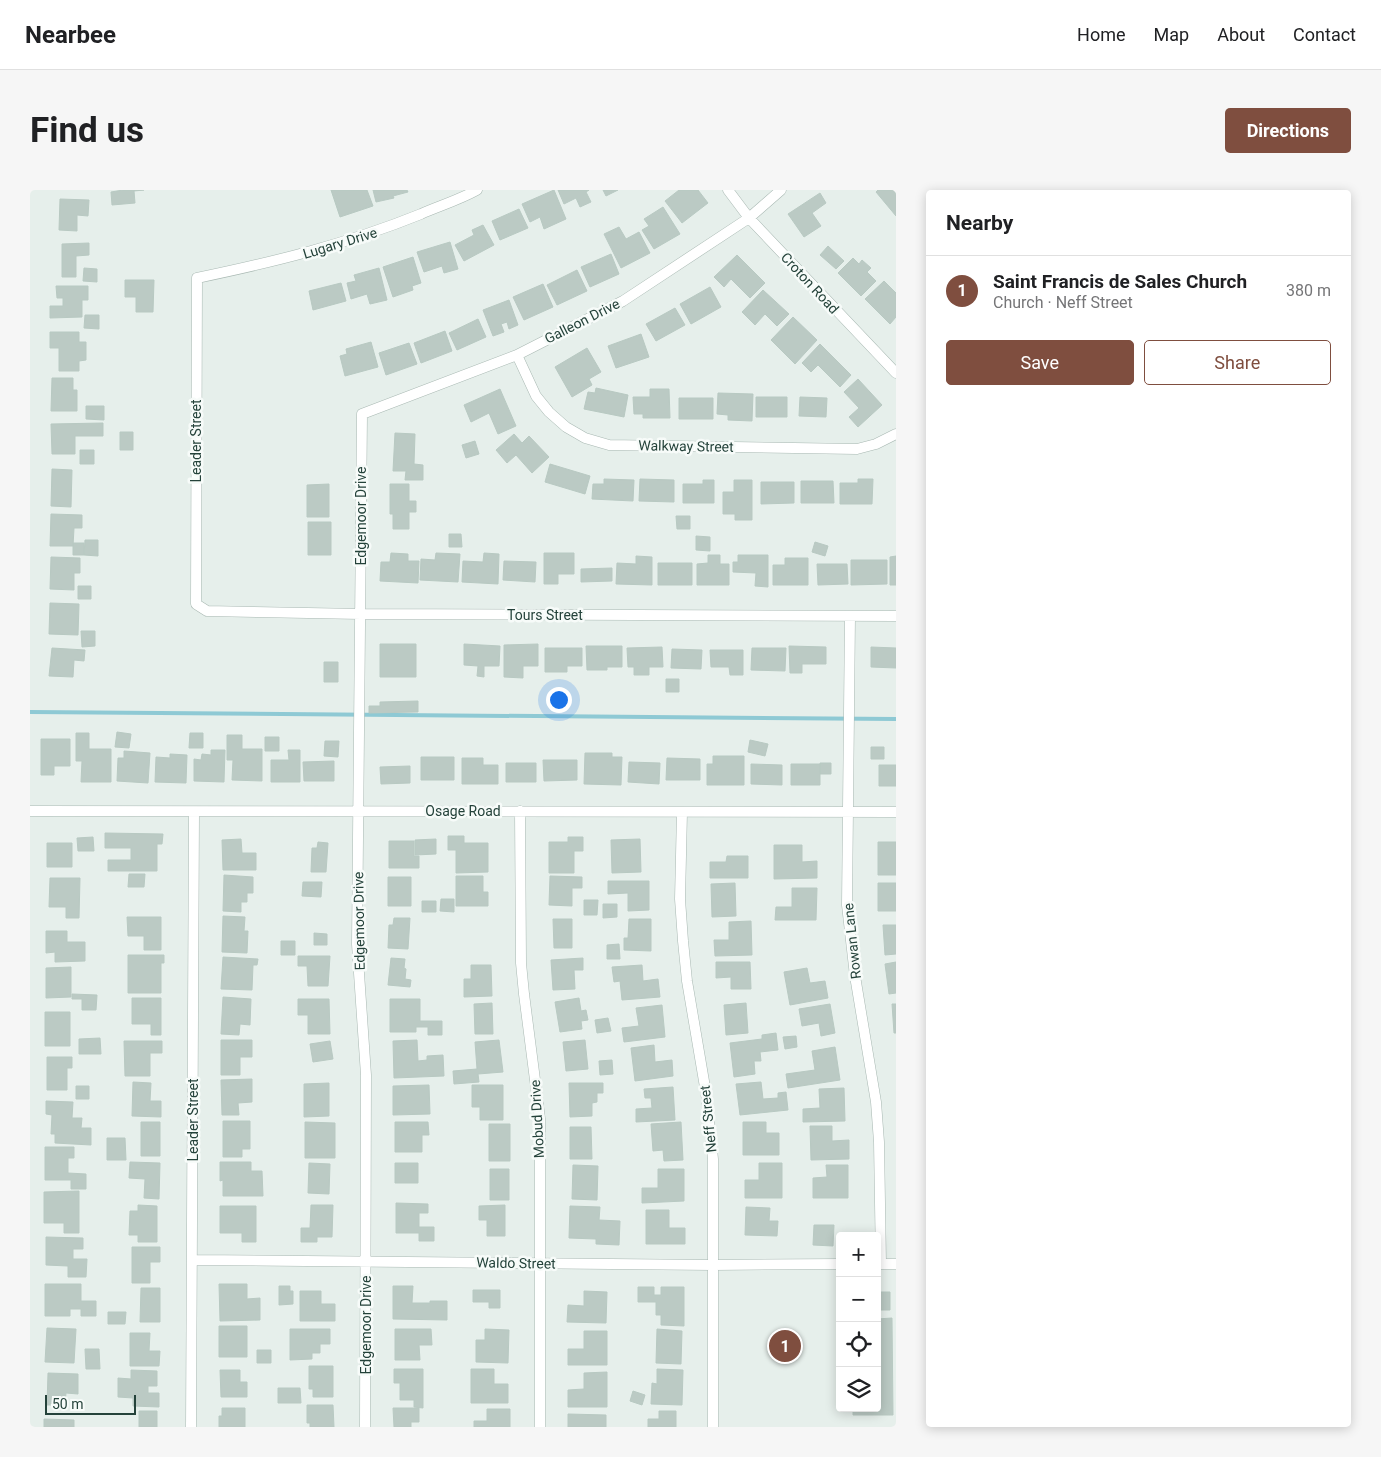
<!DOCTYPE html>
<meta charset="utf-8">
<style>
body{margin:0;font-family:Roboto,sans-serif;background:#f6f6f6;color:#202124}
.controls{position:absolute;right:15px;bottom:15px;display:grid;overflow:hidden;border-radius:5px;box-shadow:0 2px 12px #0003}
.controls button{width:45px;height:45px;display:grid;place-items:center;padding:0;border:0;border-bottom:1px solid #e0e0e0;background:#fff;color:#202124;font:25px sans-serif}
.scale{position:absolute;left:15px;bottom:12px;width:91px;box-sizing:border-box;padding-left:5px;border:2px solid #24423a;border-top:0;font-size:14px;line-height:18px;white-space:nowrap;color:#24423a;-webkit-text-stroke:4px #f7fbf9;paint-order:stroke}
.you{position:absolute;left:528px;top:509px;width:18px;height:18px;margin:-12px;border:4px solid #fff;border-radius:50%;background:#1a73e8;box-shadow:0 0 0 8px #1a73e833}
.badge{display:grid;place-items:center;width:32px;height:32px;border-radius:50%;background:#7f4e3f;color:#fff;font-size:16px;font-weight:700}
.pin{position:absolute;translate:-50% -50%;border:2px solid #fff;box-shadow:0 1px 5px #0006}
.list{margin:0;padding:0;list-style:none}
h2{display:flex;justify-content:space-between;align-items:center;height:65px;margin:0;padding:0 20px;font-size:21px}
h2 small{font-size:16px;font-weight:400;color:#757577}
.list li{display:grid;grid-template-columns:32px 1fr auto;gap:15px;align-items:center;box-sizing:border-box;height:70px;padding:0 20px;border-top:1px solid #e0e0e0}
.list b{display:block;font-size:19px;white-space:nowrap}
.list p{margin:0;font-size:16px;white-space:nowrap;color:#757577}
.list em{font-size:16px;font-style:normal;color:#757577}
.actions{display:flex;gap:10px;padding:15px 20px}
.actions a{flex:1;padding:11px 0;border:1px solid #7f4e3f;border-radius:5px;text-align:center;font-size:18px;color:#7f4e3f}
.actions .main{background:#7f4e3f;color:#fff}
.icon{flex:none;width:28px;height:28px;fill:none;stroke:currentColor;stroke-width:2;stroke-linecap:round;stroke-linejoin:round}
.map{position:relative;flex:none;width:866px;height:1237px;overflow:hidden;border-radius:5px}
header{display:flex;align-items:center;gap:30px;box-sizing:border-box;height:70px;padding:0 25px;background:#fff;border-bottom:1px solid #e0e0e0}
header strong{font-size:24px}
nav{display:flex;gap:28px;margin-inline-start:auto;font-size:18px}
.intro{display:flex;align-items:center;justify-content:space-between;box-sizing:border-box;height:120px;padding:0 30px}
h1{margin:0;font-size:35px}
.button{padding:12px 22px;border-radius:5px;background:#7f4e3f;color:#fff;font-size:18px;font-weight:700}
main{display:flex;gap:30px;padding:0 30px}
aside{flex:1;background:#fff;border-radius:5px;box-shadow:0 2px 12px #0003}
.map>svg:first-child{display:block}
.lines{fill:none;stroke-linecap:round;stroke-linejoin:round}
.stream{stroke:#8ec9d4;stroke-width:4}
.building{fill:#bbcac4;stroke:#b8c9c2}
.minor-casing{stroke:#a8b8b2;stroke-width:11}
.minor{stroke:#fff;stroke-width:10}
.labels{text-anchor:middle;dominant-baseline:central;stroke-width:5;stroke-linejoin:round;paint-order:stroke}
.street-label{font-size:14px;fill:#24423a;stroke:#f7fbf9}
</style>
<header>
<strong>Nearbee</strong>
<nav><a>Home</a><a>Map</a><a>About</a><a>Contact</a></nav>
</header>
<div class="intro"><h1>Find us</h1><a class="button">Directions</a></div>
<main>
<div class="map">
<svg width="866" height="1237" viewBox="0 0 866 1237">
<rect width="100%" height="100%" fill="#e6efeb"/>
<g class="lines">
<!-- stream -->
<path class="stream" d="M0,522L866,529"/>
</g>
<!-- building -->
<path class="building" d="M93,0H114L104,1L105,13L82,15L81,2Z
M301,0H337L343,16L310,27Z
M343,0H377L378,2L363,6L364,8L346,12Z
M524,0L536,29L514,39L510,27L500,32L492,14Z
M528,0H559L556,2L561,12L550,17L546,8L534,14Z
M573,0H588L576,6Z
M649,0H668L678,13L652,33L635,11Z
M848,0H866V26L846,2Z
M790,3L796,13L782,23L791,36L774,47L758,24Z
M30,9L59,10L58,26L47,25V41L29,40Z
M633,17L650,44L624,59L612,40L619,36L614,29Z
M489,19L498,38L470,50L462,31Z
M453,35L464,55L434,71L425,55L444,45L442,40Z
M589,37L596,49L609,42L620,63L591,78L574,44Z
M420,52L428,79L414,83L412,76L394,82L387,62Z
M59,53V65L46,66V87H32V54Z
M798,56L814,71L806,79L790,65Z
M581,64L589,84L560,97L551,77Z
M707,65L735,93L720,108L701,89L694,97L684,87Z
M383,67L391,93L382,96L383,100L363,107L353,77Z
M823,68L829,74L832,70L841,78L837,82L846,91L831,106L808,83Z
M54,78L67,79V92L53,91Z
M349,78L357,110L340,114L337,104L321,109L317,93L326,91L324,85Z
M547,80L557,101L527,115L517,95Z
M95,90H124L123,122H106V107H95Z
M854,91L866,103V127L860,134L835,109Z
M311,93L316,111L283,120L279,101Z
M513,94L523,117L494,130L483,107Z
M26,96H58V110H52V127L20,128V116H33V108H27Z
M680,97L691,117L661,134L650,114Z
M733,100L759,124L747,136L735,124L725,135L712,122Z
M479,110L488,135L479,139L477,132L471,134L474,142L463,146L453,120Z
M645,118L655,135L626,151L616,134Z
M55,125H69V139L54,138Z
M763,127L787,150L765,174L741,150Z
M448,129L456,147L427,160L419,143Z
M415,141L422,161L391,173L384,153Z
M20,142H49V152H56V170L49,171V181H29V158H20Z
M611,144L619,167L586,178L578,156Z
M341,152L348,177L315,186L310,166L317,164L316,159Z
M379,153L387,174L356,185L349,163Z
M790,154L821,185L810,197L788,175L781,182L772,173Z
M557,158L571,182L559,189L562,195L542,207L525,177Z
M22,188H43V200H47V221H21Z
M828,189L852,215L828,237L819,227L829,218L814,202Z
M566,198L598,205L594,227L554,219L558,202L565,203Z
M470,199L486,236L468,244L459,223L441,232L434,215Z
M620,199H639L640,228H613V224H604L603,207H620Z
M688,203L723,204L722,231L698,230V225L687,224Z
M726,207H757V227H726Z
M770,207L797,208L796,227L769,226Z
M649,208H683V229H649Z
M56,216H74V230L56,229Z
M73,233V246H45V264H22L21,234Z
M90,242H103V260H90Z
M365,243L385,244L384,274L393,275V290H375L376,281H363Z
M484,244L492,253L499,246L519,267L502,283L486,265L477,273L466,260Z
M445,251L449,264L436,268L432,255Z
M50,260H64V274H50Z
M520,274L560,286L555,304L515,292Z
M22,279L42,280L41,317L21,316Z
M574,289L604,290L603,311L562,309L563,294H574Z
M610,289L644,290V312L609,311Z
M828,289H843L842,314H810V293H828Z
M673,290H684V313H653V294H673Z
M704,290H722V330H705V324H693V302H704Z
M771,291H803L804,313H771Z
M731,292H764V313L731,314Z
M299,294V327H277V295Z
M360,294H379V311H386V322H379V339H363V324H360Z
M21,324L52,325V338H44L43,356H20Z
M646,326H660V339H647Z
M278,332H301V365H278Z
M419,344H431L432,357H419Z
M666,346L680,347V361L666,360Z
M55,350H68V366L54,365Z
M785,352L798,356L795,366L782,362Z
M43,353H54V365H43Z
M361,363L378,364V371H389L388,393L350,391L351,372H360Z
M406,363L430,364L428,392L390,390L391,369L405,370Z
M454,363L469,364L468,394L432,392L433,371L453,372Z
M514,363H544V384H528V394H514Z
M678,365H690V374H699V395H667V374L678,373Z
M708,365H738V397L725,396L726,383L703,382V372H708Z
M606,366L622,367V395L586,394L587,373L606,374Z
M866,366V395H860V367Z
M21,367L50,368V383H44V400L20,399Z
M755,368H778V395H743V375H755Z
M821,370H857V394L821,395Z
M474,371L506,372L505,392L473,390Z
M628,373H662V395H628Z
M787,374H817L818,394L788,395Z
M582,378V391L551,392V379Z
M48,396H61V409H48Z
M20,413L49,414L48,445L19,444Z
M51,441H65V456L52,457Z
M350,454H386V487H350Z
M434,454L470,456L469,476H454V487L447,486L448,476L434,475Z
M508,454V476H493V488L474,487V455Z
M556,456H592V477H577V480H557Z
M759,456L796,457V474H772V483H760Z
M632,457L633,477H619V485H604V477H598L597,458Z
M841,457L866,458V478L841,477Z
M22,458L55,460L54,471L44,470L43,487L19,486Z
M515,458H552V476H537V482H515Z
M722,458H756L755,481L721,480Z
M642,459L672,460L671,479L641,478Z
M680,460H713V485H700L699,477H681Z
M294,472H308V492H294Z
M636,489H649V502H636Z
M388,511V522L339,523V516H350V512Z
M87,542L101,544L99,558L85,557Z
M46,543H59V559H81V592H51L52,571H46Z
M160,543H173V558H159Z
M197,545H212V559H232V591L202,590L203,570H197Z
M235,547H249V561H235Z
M11,549H40V576H24V585H11Z
M720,550L738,554L735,566L718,562Z
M295,551H309L308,567L294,566Z
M841,557H854V569H841Z
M181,560H195L194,592L164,591V569L171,570L172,564L181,565Z
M258,560H270V592H241V570H259Z
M94,561L120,563L118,593L87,591L88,568H94Z
M555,563H582V567H592L591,595L554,594Z
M140,564L157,565L156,593L125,592L126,567L140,568Z
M683,566H714V595H677V574H683Z
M391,567H424V590H391Z
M432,568H453V575H468V594H432Z
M637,568L670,569V590H636Z
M513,570H547V590L514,591Z
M304,571V591H274L273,572Z
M599,572L630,573L629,594L598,592Z
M476,573H506V592H476Z
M790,573H801V584H790Z
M721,574L752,575V595L721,594Z
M761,574H790V595H761Z
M849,575H866V596H849Z
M380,576V593L351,594L350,577Z
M75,643L133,644L132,654H127V681H78V670H101V658H75Z
M418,646H434V653H458V682L426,683V660H418Z
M63,647L64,661H48L47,648Z
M538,647H553V661H544V683H519V652H538Z
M211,649L212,663H226V680H193L192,650Z
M406,649V664L385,665V650Z
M610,649L611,682L582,683L581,650Z
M359,651H384V666H389V678H359Z
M288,652L298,653L296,682H281L282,658H287Z
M848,652H866V685H848Z
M17,653H42V677H17Z
M744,655H772V672L787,671V688L744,689Z
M697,666H718V688H680V672H696Z
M99,684H115L114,697H98Z
M194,685L223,687V703H217V712H211V722L193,721Z
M426,686H453V702H458V716H426Z
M520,686L552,687V698H542V716L519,715Z
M358,687H381V716H358Z
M20,688H50L49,728H36V717H19Z
M578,691H619V720L598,721V703L578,704Z
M273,692H292L291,707L272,706Z
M705,693L706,726L682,727L681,694Z
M848,693H866V721H848Z
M762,698H787L786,730H745L746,717H762Z
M411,709H424V722L410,721Z
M554,710H568L567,725H554Z
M392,711H406V722H392Z
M573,714H587V727L573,728Z
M193,726L215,727L214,741H218L217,763L192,762Z
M97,727H131V760H114V746H98Z
M364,728H380L378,759L358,758L359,735H363Z
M523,729H542V758H524Z
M599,729H621V761L594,760V748H598Z
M721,731L722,765L685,766L684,750H699V732Z
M853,735H866V764L855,765Z
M16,741H37V752H55V771L25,772V762L16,763Z
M284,743L297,744V755H284Z
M251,751H265V765H251Z
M589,754L590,769H577V755Z
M98,765H134V773H131V803H98Z
M268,766H300L298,796H278L277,776H268Z
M193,767L228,769L227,775H223L222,800L191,799Z
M361,768L375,769L374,778L376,779L375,789L381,790L380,797L358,795Z
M553,768V780H544L545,799L523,800L521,770Z
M686,772H720L721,799H701V787L686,788Z
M866,772V803L859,804L855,774Z
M441,775H461L462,806L434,807V789H441Z
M612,775L613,791L628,789L630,807L592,810L590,791L584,792L582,777Z
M41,777V807L16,808V778Z
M777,778L780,793L795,791L798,808L760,815L754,782Z
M42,804L67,805L66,820H52V809H42Z
M193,807L221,809L220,835L210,834L209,845L191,844Z
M102,808H131V845H121V834H102Z
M549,808L551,821L556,820L558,830L551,831L552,839L530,842L525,812Z
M268,809H299L300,844H278V825H268Z
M360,809H390V831H412V845H398V837H386V842H360Z
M462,813L463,844H445L444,814Z
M716,813L718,843L696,845L694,815Z
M800,814L805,843L791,846L789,833L772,836L769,819Z
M862,814H866V843H864Z
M632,815L635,847L594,852L592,838L609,836L606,818Z
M15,822H40V856H15Z
M578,828L581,841L567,843L565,830Z
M746,843L748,860L730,862L731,871H724L725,884L704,887L700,853L732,849V845Z
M766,846L767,857L755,859L753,847Z
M70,848L71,864H49V849Z
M191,850H222V867H210V885H191Z
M387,850L388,871L397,870V866L413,865L414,886L364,888L363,851Z
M469,850L473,882L448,884L449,892L424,894L423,881L447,879L445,852Z
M555,850L558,879L536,881L533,852Z
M94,851H132V863H120V886H95Z
M300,851L303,869L283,872L280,854Z
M624,855L625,872L642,870L643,886L605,891L601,858Z
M805,857L810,890L758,898L756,884L785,880L782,861Z
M17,867H42V878H37V900H17Z
M582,870L583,884L570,885L569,871Z
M222,889V912L208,913L209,925H192L191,890Z
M103,892L121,893L120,911H131V927L102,926Z
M731,892L733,909L748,908V903L756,902L758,920L710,925L706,894Z
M299,893V926L274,927V894Z
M539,893H573V903H567V912L562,913V926L540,927Z
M399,895L400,924L363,925V896Z
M442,895H473V930H450V917H442Z
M46,896H59V909H46Z
M643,897L645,930L606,932V919L622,918L621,908H615L614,899Z
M814,898L815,931L773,932V919L790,918L789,899Z
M16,911L43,912L42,928H52L51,938H61V955L25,953V944H21L22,925L16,924Z
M193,931H220V959H212V967H193Z
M111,932H130V966H111Z
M275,932L305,933V968H275Z
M365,932H398L399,945H392V962H365Z
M651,932L653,970L634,971L633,960L623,961L621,934Z
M713,932H736V943H749V965H713Z
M459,934H480V971H459Z
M780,936H802V951L819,950V969L781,970Z
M540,937H561L562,969H540Z
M77,948H95L96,970H77Z
M15,957H44V968H38V983L56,984V999H41V990H15Z
M100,972L130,973L129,1009L114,1008L115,989L99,988Z
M190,972H221V981H232L233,1006H193V990L190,991Z
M279,973L300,974L299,1004L278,1003Z
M365,973H388V993H365Z
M729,973H752V1008H715V990H729Z
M543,975L568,976L567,1010L542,1009Z
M796,975H818V1008H783V988L797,987Z
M460,979H479V1010H460Z
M628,979H654V1011L612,1013V998H628Z
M49,1001V1043H34V1033H14V1002Z
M366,1013L398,1014V1023H389V1037H404V1051H389V1043H366Z
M108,1015L127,1016V1052H108V1045H99L100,1021H108Z
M281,1015H303L302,1047H287V1052H271V1038H280Z
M475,1015V1046H457V1030H449V1016Z
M190,1016H226V1052H212V1043H190Z
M540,1016L570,1017L569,1030L590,1031L589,1055L566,1054V1049L539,1048Z
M716,1017L740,1018L739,1031H748L747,1046L715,1045Z
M616,1020H639V1038H655V1054H616Z
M784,1035H804L803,1056L783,1055Z
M16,1047L53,1048V1059H43V1069H57L56,1087H38V1076L16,1075Z
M102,1057H130V1072H120V1093H102Z
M15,1094H51V1111H66V1126H51V1119H40V1126H15Z
M189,1094H217V1109L230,1108V1130L190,1131Z
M249,1096H260V1101H263V1114L249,1115Z
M363,1096H383L382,1113H400V1111H417V1130L363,1129Z
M608,1097H624V1105H631V1097H654V1136L631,1135V1125H626V1112H608Z
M111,1098H130V1132H110Z
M443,1100H470V1118H459V1112H443Z
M270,1101H291V1114H305V1131H270Z
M554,1101L577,1102L576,1133L537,1132L538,1115L554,1116Z
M847,1102H860V1120H847Z
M78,1122H96L95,1134H78Z
M862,1128L863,1225H823V1218H847V1129Z
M189,1136H217V1167H189Z
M17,1138L46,1139L44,1173L15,1172Z
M260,1139H300V1154H290V1163H282V1169L260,1170Z
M365,1139H401L402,1155H389L390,1170H365Z
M455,1139L479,1140L478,1173L446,1172V1150H455Z
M627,1139L652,1141L651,1174L626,1173Z
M554,1141H577V1175H538V1159H554Z
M100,1143H120L119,1161H130L129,1176H100Z
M55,1159H69L70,1179H56Z
M227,1160H241V1173H227Z
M279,1176H303V1207H283V1199H279Z
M364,1179H393V1218L384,1217V1210H370V1193H364Z
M441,1179H464V1194H478V1213H441Z
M627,1179L653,1180L652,1215L621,1214L622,1193L627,1194Z
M101,1180L127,1181V1196H118V1203H129V1217L103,1216V1208L88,1207V1188L101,1189Z
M190,1180H210V1192H217V1207H191Z
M577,1182V1217H538V1200L554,1199V1183Z
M18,1183L48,1184V1204L36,1203L35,1215H17Z
M248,1198H270L271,1213H248Z
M603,1201L615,1205L612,1215L600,1211Z
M277,1215H303L304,1237H280V1233H277Z
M192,1218H215V1237H189V1226H192Z
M363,1218H389V1232H381V1237H364Z
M457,1219H480V1237H444V1231H457Z
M109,1221H127V1237H109Z
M629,1221H646V1237H618V1229H629Z
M538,1224L576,1225V1237H538Z
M14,1229L44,1230V1237H14Z"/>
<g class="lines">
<defs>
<path id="minor" d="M447,0C429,10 409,16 391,24C317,54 244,72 167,88L166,414L177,421L331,424L866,426
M698,0L719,28L866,183
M487,165L506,206L519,222L536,237L555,248L579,255L827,259L846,254L866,244
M820,426L817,715L825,786L846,912L849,952L851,1074
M0,621L866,622
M490,621L491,773L494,804L510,929V1237
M652,622L650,709L653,751L657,791L676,903L683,969V1237
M162,1070L683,1075L810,1074
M847,1074H866
M161,1237L164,622
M335,1237L336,885L327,754L332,224L487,165L593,111L719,28L751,0"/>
</defs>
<!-- minor casing -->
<use href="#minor" class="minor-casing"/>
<!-- minor -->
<use href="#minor" class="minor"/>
</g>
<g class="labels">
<!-- street labels -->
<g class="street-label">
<text transform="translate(310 53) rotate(-17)">Lugary Drive</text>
<text transform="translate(780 93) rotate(47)">Croton Road</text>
<text transform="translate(552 131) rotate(-27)">Galleon Drive</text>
<text transform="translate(166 251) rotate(-90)">Leader Street</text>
<text transform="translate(656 256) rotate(1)">Walkway Street</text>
<text transform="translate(331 326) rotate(-90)">Edgemoor Drive</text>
<text x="515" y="425">Tours Street</text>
<text x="433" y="621">Osage Road</text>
<text transform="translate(329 731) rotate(-91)">Edgemoor Drive</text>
<text transform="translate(822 751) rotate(-96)">Rowan Lane</text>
<text transform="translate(507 929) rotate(-93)">Mobud Drive</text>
<text transform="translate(678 929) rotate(-96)">Neff Street</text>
<text transform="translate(163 930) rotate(-90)">Leader Street</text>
<text transform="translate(486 1073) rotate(1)">Waldo Street</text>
<text transform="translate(336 1135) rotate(-90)">Edgemoor Drive</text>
</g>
</g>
</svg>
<div class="controls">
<button>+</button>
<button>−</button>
<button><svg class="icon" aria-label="locate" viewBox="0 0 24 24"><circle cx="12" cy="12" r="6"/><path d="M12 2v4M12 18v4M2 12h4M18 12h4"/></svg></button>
<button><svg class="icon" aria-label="layers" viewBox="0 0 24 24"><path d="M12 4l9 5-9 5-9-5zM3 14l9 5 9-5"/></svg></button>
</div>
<div class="scale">50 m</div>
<div class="you"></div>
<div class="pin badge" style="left:755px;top:1156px">1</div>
</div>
<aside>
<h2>Nearby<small></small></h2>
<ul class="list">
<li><span class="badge">1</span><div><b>Saint Francis de Sales Church</b><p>Church · Neff Street</p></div><em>380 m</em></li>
</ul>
<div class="actions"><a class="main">Save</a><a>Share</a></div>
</aside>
</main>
